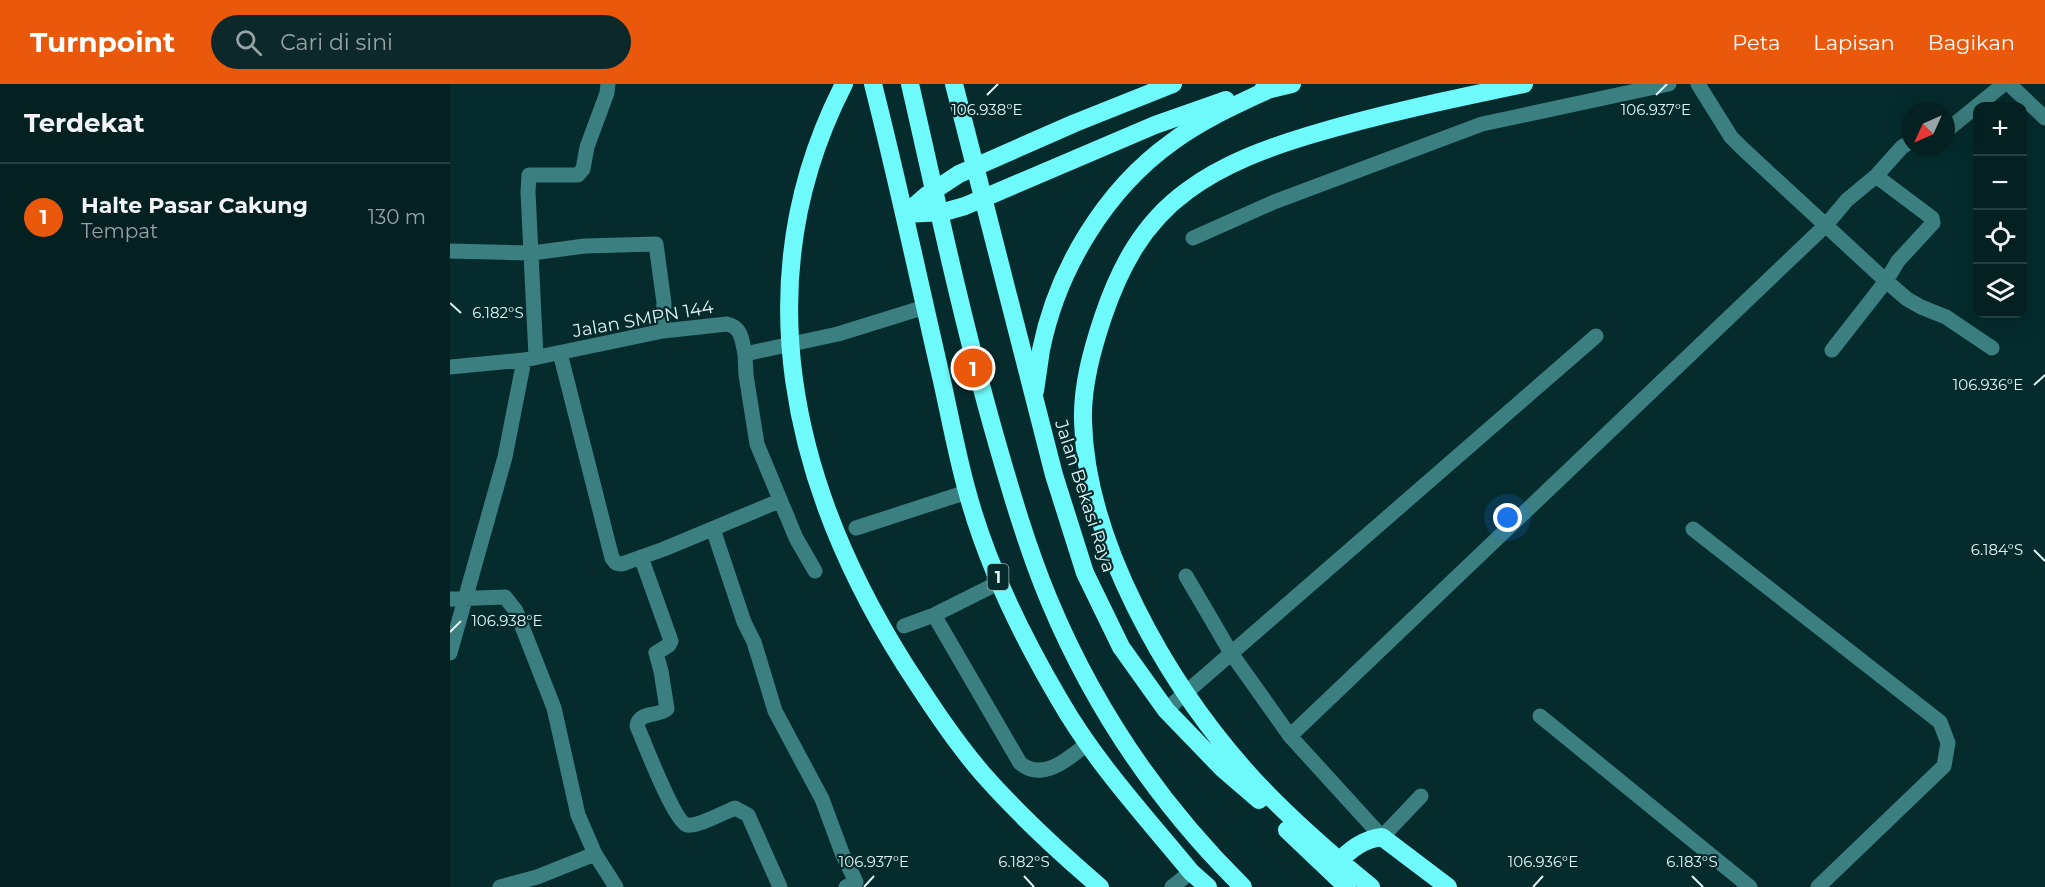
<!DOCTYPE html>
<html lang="id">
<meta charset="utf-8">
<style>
body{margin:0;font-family:Montserrat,sans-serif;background:#0d282a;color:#f1f3f6}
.controls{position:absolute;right:18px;top:18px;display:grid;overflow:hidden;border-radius:12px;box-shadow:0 6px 24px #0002}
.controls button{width:54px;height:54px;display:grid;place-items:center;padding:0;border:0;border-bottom:2px solid #253e3f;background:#042021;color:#f1f3f6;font:30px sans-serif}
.compass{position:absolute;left:1451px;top:18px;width:54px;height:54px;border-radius:50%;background:#042021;box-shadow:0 6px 24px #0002;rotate:225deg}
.you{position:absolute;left:1058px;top:434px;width:21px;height:21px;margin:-15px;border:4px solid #fff;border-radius:50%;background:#1a73e8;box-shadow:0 0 0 9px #1a73e833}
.badge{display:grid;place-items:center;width:39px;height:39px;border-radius:50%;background:#ea580c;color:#fff;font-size:20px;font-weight:700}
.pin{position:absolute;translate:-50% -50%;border:3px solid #fff;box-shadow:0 2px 6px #0006}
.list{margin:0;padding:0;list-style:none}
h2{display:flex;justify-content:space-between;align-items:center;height:78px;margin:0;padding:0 24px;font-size:26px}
h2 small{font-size:20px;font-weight:400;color:#97a3a5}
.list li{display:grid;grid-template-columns:39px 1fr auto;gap:18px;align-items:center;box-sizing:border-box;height:108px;padding:0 24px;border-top:2px solid #253e3f}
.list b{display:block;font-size:22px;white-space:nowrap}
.list p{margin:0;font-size:20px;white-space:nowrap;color:#97a3a5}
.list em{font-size:20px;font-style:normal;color:#97a3a5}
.icon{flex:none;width:33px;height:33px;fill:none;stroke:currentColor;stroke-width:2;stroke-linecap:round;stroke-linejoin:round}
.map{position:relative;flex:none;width:1595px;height:803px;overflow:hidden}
header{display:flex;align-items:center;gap:36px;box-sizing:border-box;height:84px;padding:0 30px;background:#ea580c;color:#fff}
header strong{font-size:28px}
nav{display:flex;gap:33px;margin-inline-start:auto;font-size:21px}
.search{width:420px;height:54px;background:#0d282a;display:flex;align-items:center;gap:15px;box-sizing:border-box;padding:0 21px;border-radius:33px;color:#97a3a5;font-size:22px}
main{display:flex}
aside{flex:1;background:#042021}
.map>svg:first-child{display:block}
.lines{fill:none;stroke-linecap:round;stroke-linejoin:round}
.minor{stroke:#3c7f80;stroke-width:15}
.highway{stroke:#6ef9fb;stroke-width:18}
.ticks{fill:none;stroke:#dff3f3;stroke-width:2}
.labels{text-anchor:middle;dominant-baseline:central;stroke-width:4.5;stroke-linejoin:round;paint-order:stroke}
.shield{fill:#052b2c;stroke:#9eb7b7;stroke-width:1.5}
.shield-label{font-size:16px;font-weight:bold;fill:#dff3f3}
.street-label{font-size:18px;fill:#dff3f3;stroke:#052b2c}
.ticks-label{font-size:15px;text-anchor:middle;fill:#dff3f3;stroke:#052b2c;stroke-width:4.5;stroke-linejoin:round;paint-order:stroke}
</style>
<header>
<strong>Turnpoint</strong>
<div class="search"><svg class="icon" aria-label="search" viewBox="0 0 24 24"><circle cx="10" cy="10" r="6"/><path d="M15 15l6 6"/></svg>Cari di sini</div>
<nav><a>Peta</a><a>Lapisan</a><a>Bagikan</a></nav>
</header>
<main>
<aside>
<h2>Terdekat<small></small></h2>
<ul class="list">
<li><span class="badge">1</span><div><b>Halte Pasar Cakung</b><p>Tempat</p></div><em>130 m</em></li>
</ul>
</aside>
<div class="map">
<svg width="1595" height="803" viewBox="0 0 1595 803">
<rect width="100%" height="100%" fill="#052b2c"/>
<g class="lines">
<!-- minor -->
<path class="minor" d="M1248,0L1281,53L1292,64L1436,197L1457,215L1471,223L1496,233L1542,264
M1559,0L1595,34
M1496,47L1554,0
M743,154L824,118L1032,40L1219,0
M0,167L82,169L135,162L206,160L214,219L213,247
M1382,266L1436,197L1448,177L1483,139L1482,134L1426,92
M110,269L162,474L166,479L172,480L214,465L329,417
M295,270L296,291L307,360L346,454L365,487
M86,273L78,108L79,91H128L133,85L137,63L157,9L158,0
M0,283L74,276L213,247L277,240C292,243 292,257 295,270L388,250L475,223
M406,444L517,408
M263,445L294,538L304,558L325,627L372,715L392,769L406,798L396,803
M1243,445L1490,638L1498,659L1494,682L1368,803
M191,473L221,557L219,561L206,569L211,587L217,625C207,633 189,627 187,642C194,658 224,737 237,741C247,743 275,728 285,724L298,731L330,803
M736,492L781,569L840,652L932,753L971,712
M0,515L55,513L66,527L104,624L128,731L145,770L166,803
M484,531L570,679C593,698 618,675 637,660
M454,542L484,531L550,498
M0,569L55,373L74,276
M716,626L1146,252
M1090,632L1300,803
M840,652L1376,141L1397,116L1426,92L1452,63L1460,58
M50,803L87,793L145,770
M722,803L741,788"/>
<!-- highway -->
<path class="highway" d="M394,0C293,197 342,402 455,581C479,618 503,655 532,689C568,730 608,767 650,803
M423,0C448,98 469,198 492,297C500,333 507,371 517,407C536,478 572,552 609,615C645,678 695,732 741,788L758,803
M460,0C487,118 512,236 545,352C561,408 577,463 599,516C644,624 710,721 793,803
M504,0L604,391L635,489L671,563L716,626L773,685L809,716
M812,7L842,0
M455,130L494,128L515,122L705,41L776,16
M455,130L477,111L509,90L625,39L723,0
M585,307C587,293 589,279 591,266C607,186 655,106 722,58C753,35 788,20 822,4
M837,746L897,803
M887,779C900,766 913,755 932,753L998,803
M921,803C877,767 833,729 795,686C717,598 636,458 633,337C632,302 642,266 653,233C670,183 693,139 737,107C773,80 817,64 860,51C930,30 1002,15 1074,0"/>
</g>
<!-- ticks -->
<path class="ticks" d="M537,11L548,0M1206,11L1217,0M0,219L11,229M1584,301L1595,291M1584,466L1595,477M0,548L11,537M574,792L584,803M1242,792L1253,803M414,803L424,792M1083,803L1093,792"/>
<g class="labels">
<!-- shield labels -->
<rect class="shield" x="537.5" y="480" width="21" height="26" rx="4.5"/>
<g class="shield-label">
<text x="548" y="493">1</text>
</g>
<!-- street labels -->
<g class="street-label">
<text transform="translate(193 235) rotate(-10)">Jalan SMPN 144</text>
<text transform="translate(635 412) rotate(72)">Jalan Bekasi Raya</text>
</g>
</g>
<g class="ticks-label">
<text x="537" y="31">106.938°E</text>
<text x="1206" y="31">106.937°E</text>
<text x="48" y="234">6.182°S</text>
<text x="1538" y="306">106.936°E</text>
<text x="1547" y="471">6.184°S</text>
<text x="57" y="542">106.938°E</text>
<text x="424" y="783">106.937°E</text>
<text x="574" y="783">6.182°S</text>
<text x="1093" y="783">106.936°E</text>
<text x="1242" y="783">6.183°S</text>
</g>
</svg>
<div class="controls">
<button>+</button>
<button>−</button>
<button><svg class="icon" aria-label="locate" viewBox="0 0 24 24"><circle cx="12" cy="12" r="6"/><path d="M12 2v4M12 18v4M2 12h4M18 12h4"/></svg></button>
<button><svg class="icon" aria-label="layers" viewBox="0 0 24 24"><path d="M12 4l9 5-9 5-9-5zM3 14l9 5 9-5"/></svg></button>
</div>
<svg class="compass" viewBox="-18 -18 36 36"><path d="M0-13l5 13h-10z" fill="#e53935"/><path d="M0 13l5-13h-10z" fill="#97a3a5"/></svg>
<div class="you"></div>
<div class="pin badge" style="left:523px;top:284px">1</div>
</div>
</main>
